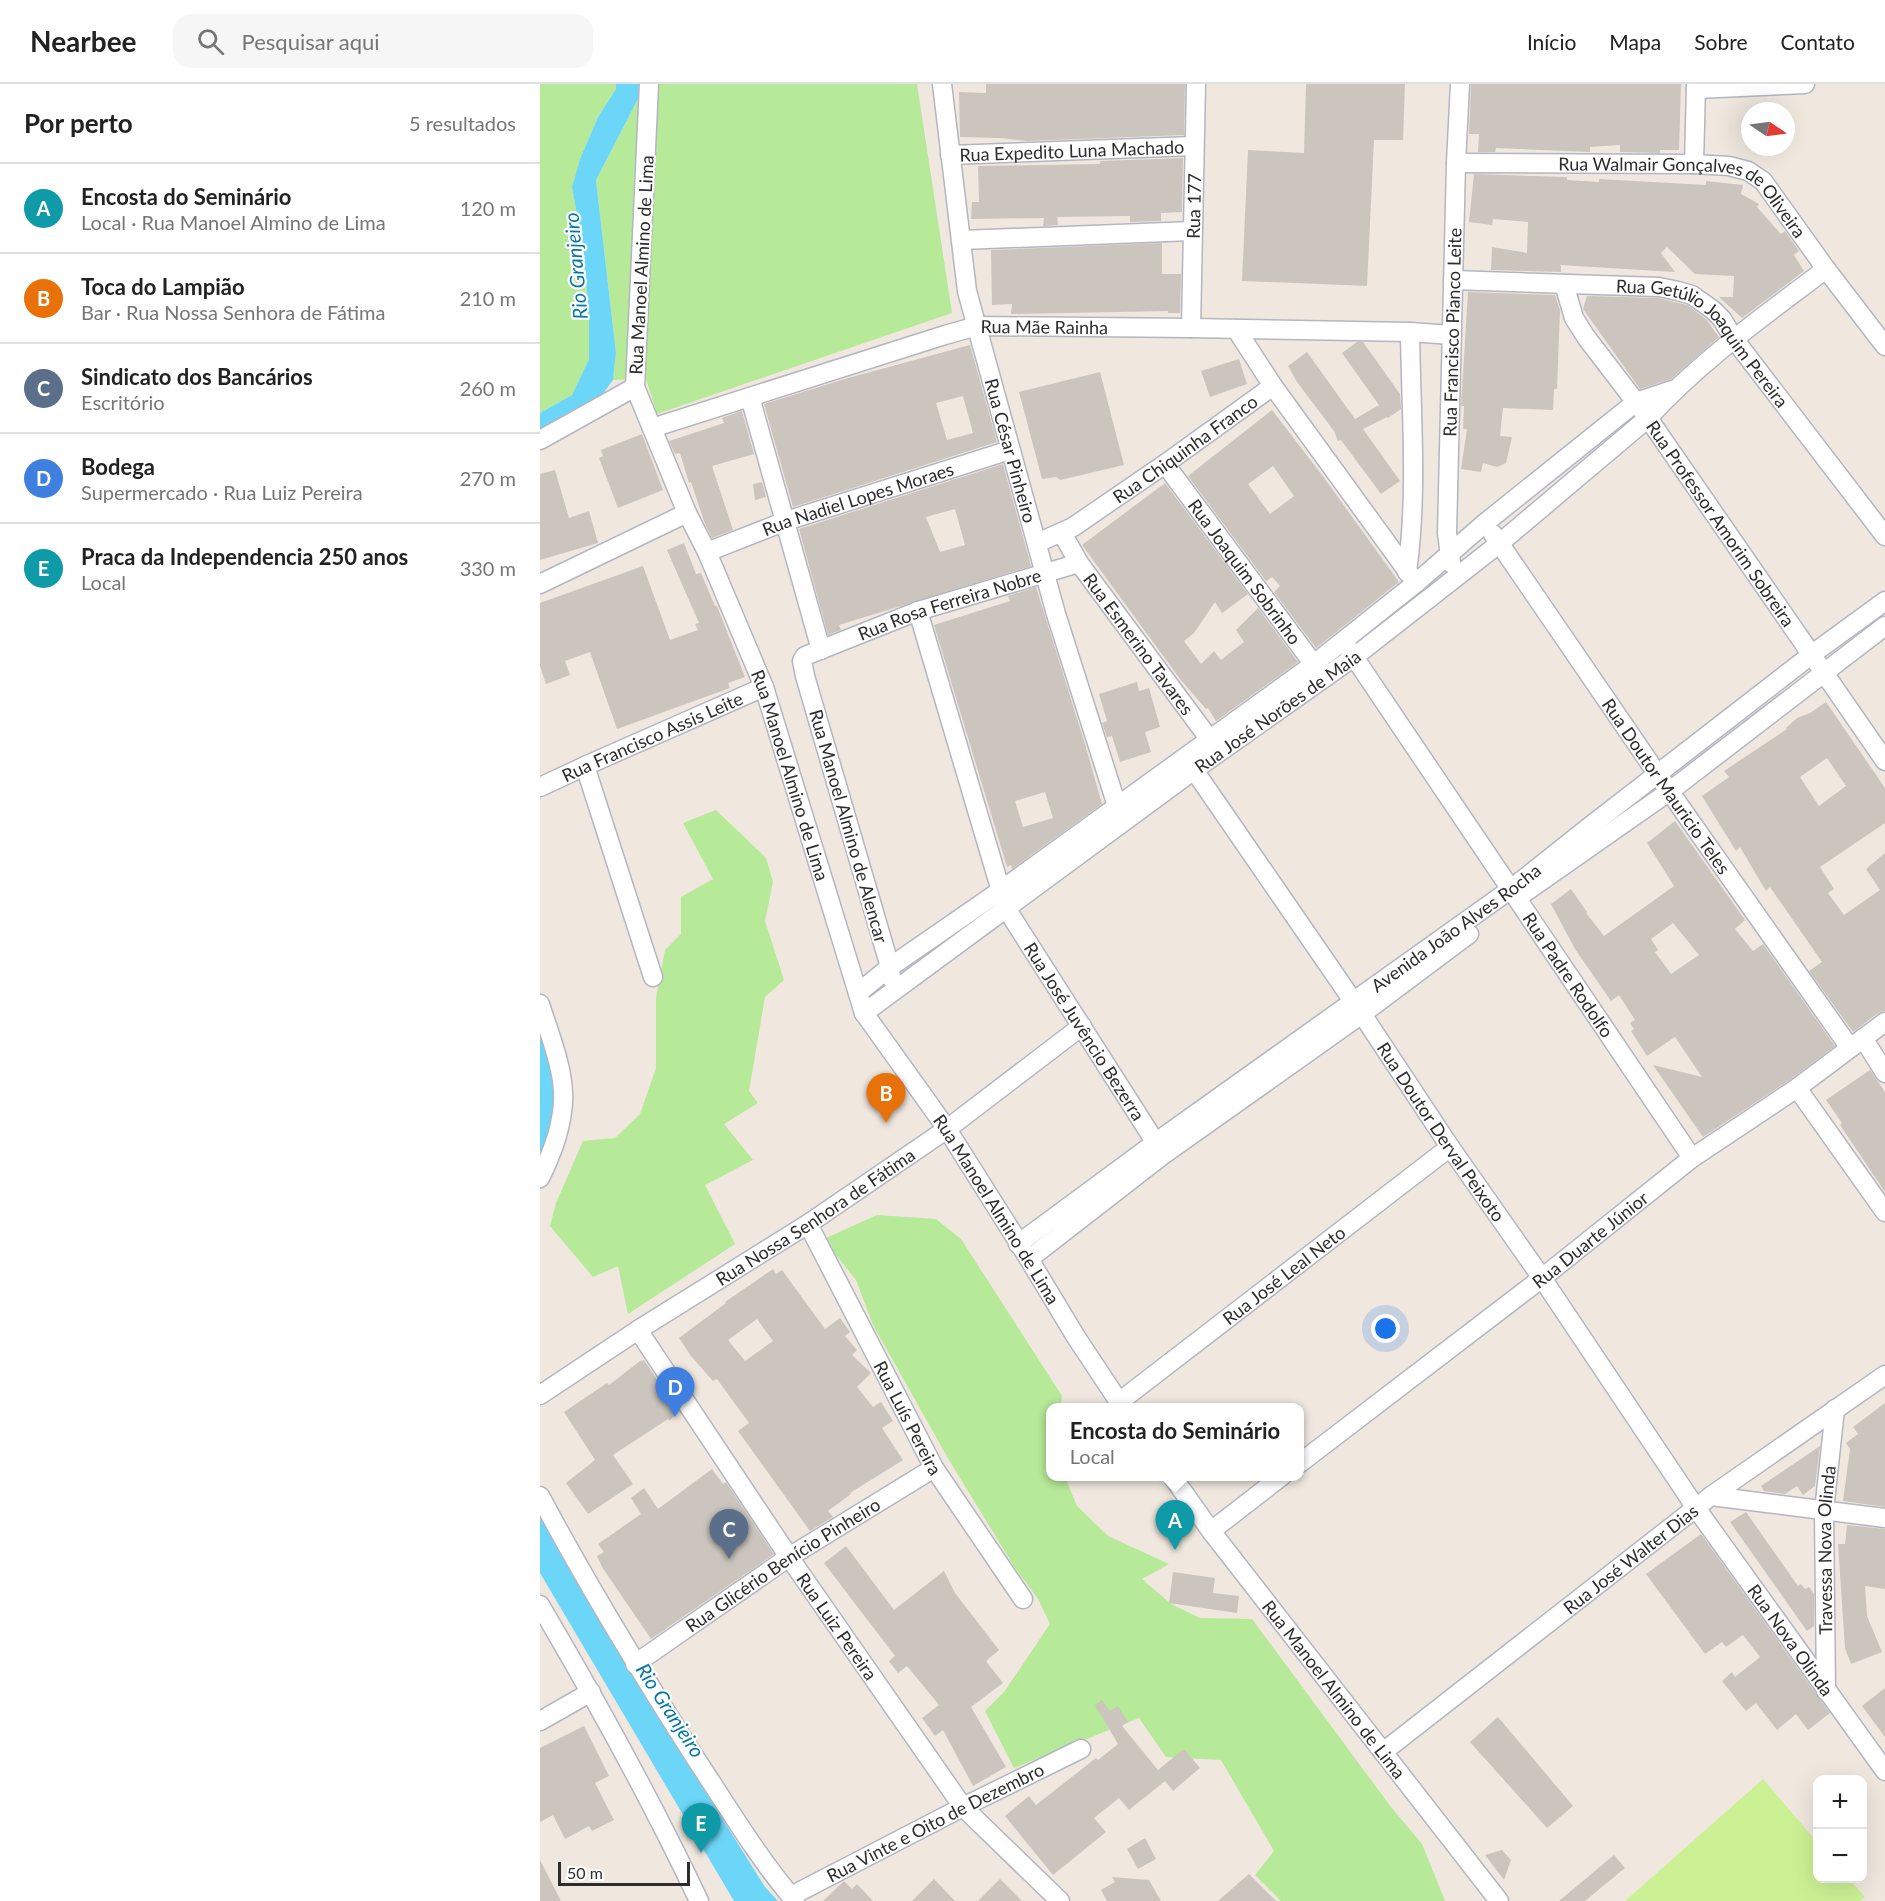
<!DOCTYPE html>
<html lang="pt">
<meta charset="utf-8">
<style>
body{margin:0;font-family:Lato,sans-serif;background:#f6f6f6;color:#222}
.controls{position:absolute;right:18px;bottom:18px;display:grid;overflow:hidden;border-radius:12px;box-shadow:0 6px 24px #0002}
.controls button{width:54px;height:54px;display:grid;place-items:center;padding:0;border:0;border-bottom:2px solid #e0e0e0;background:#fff;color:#222;font:30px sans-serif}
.compass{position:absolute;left:1201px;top:18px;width:54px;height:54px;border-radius:50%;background:#fff;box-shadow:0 6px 24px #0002;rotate:103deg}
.scale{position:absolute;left:18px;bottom:15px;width:132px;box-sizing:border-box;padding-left:6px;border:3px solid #2d2d2d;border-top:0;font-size:16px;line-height:21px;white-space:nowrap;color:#2d2d2d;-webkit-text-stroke:4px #fff;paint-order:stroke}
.you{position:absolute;left:846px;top:1245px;width:21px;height:21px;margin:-15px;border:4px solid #fff;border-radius:50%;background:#1a73e8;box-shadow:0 0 0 9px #1a73e833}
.badge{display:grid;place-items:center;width:39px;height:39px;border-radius:50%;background:#3d66ff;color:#fff;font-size:20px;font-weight:700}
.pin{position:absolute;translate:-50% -50px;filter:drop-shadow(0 2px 3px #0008)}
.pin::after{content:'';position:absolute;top:32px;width:21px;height:18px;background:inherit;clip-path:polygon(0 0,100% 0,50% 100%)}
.popup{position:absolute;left:506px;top:1319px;width:258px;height:78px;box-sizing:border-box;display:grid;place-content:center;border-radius:12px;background:#fff;filter:drop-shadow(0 2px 4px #0005);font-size:20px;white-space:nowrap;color:#767676}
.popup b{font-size:22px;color:#222}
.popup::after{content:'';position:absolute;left:50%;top:100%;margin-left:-12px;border:12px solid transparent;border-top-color:#fff}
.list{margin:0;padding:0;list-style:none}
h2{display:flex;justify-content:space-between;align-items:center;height:78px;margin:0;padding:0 24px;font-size:26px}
h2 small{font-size:20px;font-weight:400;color:#767676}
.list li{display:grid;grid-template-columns:39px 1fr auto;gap:18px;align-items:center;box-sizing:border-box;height:90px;padding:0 24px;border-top:2px solid #e0e0e0}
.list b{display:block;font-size:22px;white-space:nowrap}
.list p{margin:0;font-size:20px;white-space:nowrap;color:#767676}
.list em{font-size:20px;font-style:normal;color:#767676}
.icon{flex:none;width:33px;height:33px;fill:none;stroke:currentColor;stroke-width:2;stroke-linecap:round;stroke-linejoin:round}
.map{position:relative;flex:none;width:1345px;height:1817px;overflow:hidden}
header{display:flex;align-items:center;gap:36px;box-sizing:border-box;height:84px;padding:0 30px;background:#fff;border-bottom:2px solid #e0e0e0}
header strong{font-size:28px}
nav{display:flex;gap:33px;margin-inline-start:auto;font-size:21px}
.search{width:420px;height:54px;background:#f6f6f6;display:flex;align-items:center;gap:15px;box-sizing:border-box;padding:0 21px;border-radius:18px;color:#767676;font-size:22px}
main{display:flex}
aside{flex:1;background:#fff}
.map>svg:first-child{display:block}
.green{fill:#b6e998}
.pitch{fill:#ccf194}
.water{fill:#6cd6f8}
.building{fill:#cbc5be;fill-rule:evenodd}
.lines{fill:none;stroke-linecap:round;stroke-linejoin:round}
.minor-casing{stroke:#b3b6c2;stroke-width:21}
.minor{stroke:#fff;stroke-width:18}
.labels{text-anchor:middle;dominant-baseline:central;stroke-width:4.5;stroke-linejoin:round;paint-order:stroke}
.street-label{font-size:18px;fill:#2d2d2d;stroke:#fff}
.water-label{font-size:20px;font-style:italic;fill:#0376ac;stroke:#fff}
</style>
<header>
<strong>Nearbee</strong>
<div class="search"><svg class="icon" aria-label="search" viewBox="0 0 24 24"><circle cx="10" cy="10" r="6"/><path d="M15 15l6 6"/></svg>Pesquisar aqui</div>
<nav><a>Início</a><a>Mapa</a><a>Sobre</a><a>Contato</a></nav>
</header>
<main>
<aside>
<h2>Por perto<small>5 resultados</small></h2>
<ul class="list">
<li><span class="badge" style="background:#0f9aa8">A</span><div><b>Encosta do Seminário</b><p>Local · Rua Manoel Almino de Lima</p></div><em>120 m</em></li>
<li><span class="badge" style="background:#e8710a">B</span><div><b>Toca do Lampião</b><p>Bar · Rua Nossa Senhora de Fátima</p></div><em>210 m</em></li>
<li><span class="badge" style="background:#5c6f8a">C</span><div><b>Sindicato dos Bancários</b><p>Escritório</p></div><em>260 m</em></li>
<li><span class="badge" style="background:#3f7fe0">D</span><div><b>Bodega</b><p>Supermercado · Rua Luiz Pereira</p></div><em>270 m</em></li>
<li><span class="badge" style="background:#0f9aa8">E</span><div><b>Praca da Independencia 250 anos</b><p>Local</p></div><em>330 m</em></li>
</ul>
</aside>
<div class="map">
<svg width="1345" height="1817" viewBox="0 0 1345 1817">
<rect width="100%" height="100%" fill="#f0e8df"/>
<!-- green -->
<path class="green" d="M0,0H76V5L58,33L40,75L32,103L44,170L49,234V275L32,311L0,329Z
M99,0H377L412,229L117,330L106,295L73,296L76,269L56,96L98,15Z
M176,726L226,774L233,798L225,837L244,896L225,913L209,1007L218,1019L184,1040L213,1076L165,1101L195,1160L88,1230L78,1182L53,1193L10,1142L16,1119L43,1057L75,1054L100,1030L116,984V914L125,866L141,850V813L173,795L143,739Z
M337,1131L396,1135L421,1155L522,1312L521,1323L510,1324V1392L525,1393L537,1422L568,1452L629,1480L602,1495L631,1520L660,1534L712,1535L851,1723L882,1760L905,1817H741L715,1791L734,1767L681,1676L626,1673L599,1634L474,1684L445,1627L464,1608L510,1540L498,1515L475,1484L409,1376L333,1241L316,1196L295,1170L286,1154Z"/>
<!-- pitch -->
<path class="pitch" d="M1223,1695L1277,1758L1278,1794L1309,1795L1325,1813L1320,1817H1085Z"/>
<!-- water -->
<path class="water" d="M76,0H99L98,15L56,96L76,269L73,296L56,319L0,350V329L32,311L49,275V234L44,170L32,103L40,75L58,33L76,5Z
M0,941L12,985L16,1028L0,1081Z
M0,1433L102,1606L225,1803L238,1817H194L0,1489Z"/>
<!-- building -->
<path class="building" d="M446,0H645L644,51L488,57L459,54L420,53L419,8L446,9Z
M766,0H865L863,56H834L827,202L702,197L708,66L764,69Z
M931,0H1141L1139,66H1120V69L1080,68V61L1050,63V68L956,64L955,68H938L939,50H929Z
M643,74L642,128L621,129V137L590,138V132L517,133L518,141L503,142L504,134L431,135L432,118H439L438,82L560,80V77Z
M934,90L1024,93H1027V96L1059,98V95L1166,101V97L1203,101L1201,110L1219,120L1217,123L1241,150L1245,147L1259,167L1254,171L1264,187L1202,234L1179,213H1193L1194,192L1155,190L1127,163L1121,169L1135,188L1020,181L1021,182V188L951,186L952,163L987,169L988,138L953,135L952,141L929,138Z
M622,159V190H641L640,229H628V227L471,230L472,220L452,221L451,166Z
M928,208L1015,211L1020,226L1017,305H1014L1013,326L963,324L960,352L972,353L966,379L957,383L943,379L941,388L921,385L927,345H923L924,322H921Z
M1047,212L1118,214L1147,221L1166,235L1179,253L1131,295L1100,305L1043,225Z
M817,258H823L860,310L861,325L848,334L847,333L823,345L860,397L841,410L801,356L798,357L794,347L757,298L748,282L767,268L815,335L839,321L802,269Z
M430,261L457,358L253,423L224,320L308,294ZM423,312L433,349L407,356L396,319Z
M699,275L707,300L670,313L661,287Z
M560,288L584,381L520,396L516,393L502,395L479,308Z
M732,326L782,391L859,498L776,564L734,508L740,502L732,493L726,497L648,392ZM733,382L754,412L730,430L708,400Z
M202,327L214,370L172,382L193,446L172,454L165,440L151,398L149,399L140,369L135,370L129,357L184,339L182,334Z
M102,350L123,406L78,424L59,374L63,372L61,366Z
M463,380L491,482L299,541L301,546L288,551L259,445ZM415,425L425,461L400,468L386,433Z
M15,386L29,434L49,427L58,459L0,476V390Z
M222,398L226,413L215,416L213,400Z
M625,399L708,510L682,529L675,518L654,549L644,557L661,580L674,567L681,576L704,558L696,546L718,524L758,578L676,637L668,624L666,625L640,595L542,461Z
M144,459L156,490L161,489L175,522H177L205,593L188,599L190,604L77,645L50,568L25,577L30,591L6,600L0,582V519L103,482L130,556L158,546L155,540L159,539L127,466Z
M496,503L545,660L562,720L472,785L471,781L467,783L394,541L470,517L468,512ZM505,708L513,734L483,743L475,717Z
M597,598L599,607L609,604L620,643L605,648L611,668L580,678L572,652L567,653L562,639L567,637L559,610Z
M1286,618L1345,704V739L1280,783L1294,805L1288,809L1304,831L1340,806L1326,785L1345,769V927L1338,929L1313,948L1269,887L1282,878L1230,803L1226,807L1200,763L1196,767L1162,712L1189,693L1184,687L1247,645L1246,644L1257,634L1270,629ZM1287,674L1306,702L1279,722L1260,693Z
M1135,737L1205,836L1195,845L1213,867L1223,860L1295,962L1251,995L1163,1053L1113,981L1162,993L1135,953L1107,972L1091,947L1094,945L1090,939L1095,936L1079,911L1071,917L1035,865L1011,820L1031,805L1047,828L1046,829L1064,852L1134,802L1107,759ZM1133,839L1159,871L1131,890L1115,868L1118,866L1111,855Z
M1330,986L1345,1008V1108L1300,1041L1302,1039L1286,1016Z
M233,1185L236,1190L242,1186L285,1245L300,1234L310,1248L305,1252L317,1266L312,1271L331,1289L317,1303L333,1323L341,1318L353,1337L342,1344L363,1376L310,1409L311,1410L288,1427L293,1433L270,1447L198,1347L209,1339L177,1295L173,1297L151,1272L139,1254L186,1219L185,1218ZM217,1235L233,1257L205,1277L188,1256Z
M104,1276L139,1328L129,1337L128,1335L73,1371L93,1400L48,1430L26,1399L55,1376L24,1328L67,1299L69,1301L100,1277Z
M1345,1319V1423L1303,1417L1310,1365L1306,1359L1318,1350L1313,1343Z
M1280,1362L1275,1402L1263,1411L1257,1402L1245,1410L1224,1407L1221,1402Z
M172,1385L183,1400L186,1398L234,1470L111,1555L62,1483L57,1472L64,1468L58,1460L101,1430L91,1414L104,1404L118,1425Z
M1206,1428L1258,1502L1261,1500L1265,1505L1269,1503L1274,1510V1542L1267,1547L1190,1438Z
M1307,1441L1345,1445V1505L1325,1502L1327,1532L1342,1568L1311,1580L1305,1564L1298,1460H1305Z
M1161,1450L1290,1629L1268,1646L1256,1630L1237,1646L1216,1619L1206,1627L1182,1597L1192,1588L1195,1593L1220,1573L1203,1551L1186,1563L1182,1558L1165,1570L1106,1490Z
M306,1462L354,1526L404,1487L415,1509L459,1566L446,1577L463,1599L431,1623L466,1683L433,1702L403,1646L395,1652L382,1634L399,1621L367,1582L358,1589L349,1577L355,1572L284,1479Z
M633,1488L675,1494L673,1509L699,1512L697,1529L629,1519Z
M1345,1604V1653L1322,1622Z
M562,1616L570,1627L578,1622L588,1638L582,1642L618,1686L644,1665L660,1684L633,1707L625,1697L589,1726L579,1714L554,1734L566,1748L513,1791L465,1732L489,1712L496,1721L556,1674L558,1676L578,1660L555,1621Z
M958,1633L1033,1722L1007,1744L930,1658Z
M44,1642L69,1692L55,1699L74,1736L52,1747L49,1742L25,1755L13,1731L0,1738V1664Z
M605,1754L616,1775L598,1785L587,1765Z
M962,1766L971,1776L964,1796L945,1771Z
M1074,1771L1085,1784L1045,1817H1019Z
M0,1776L21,1817H0Z
M709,1790L736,1817H678Z
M572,1793L609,1796L621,1817H567L561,1806L575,1798Z
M394,1795L415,1817H372Z
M460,1795L482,1817H438Z
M304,1797L312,1805L317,1800L333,1817H283Z"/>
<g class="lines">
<defs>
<g id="minor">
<path id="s1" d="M109,0L95,303L147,429L167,468L224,603L324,929L407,1045L489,1175L536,1253L583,1324"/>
<path id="s2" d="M402,0L427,207L516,530L577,722"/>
<path d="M1156,5L1265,0"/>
<path id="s3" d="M410,71L654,62"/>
<path id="s4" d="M916,79L1154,80L1189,82L1208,87L1223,97L1286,185L1345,262"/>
<path d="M1154,80L1156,0"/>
<path d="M422,156L652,147"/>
<path id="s5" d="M913,196L1119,203L1138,207L1152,211L1173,226L1182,235L1194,255L1345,452"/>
<path id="s6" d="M1024,200L1034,234L1046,253L1108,334L1345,677"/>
<path id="s7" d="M651,244L656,0"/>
<path d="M696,245L733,302L876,499"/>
<path d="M210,313L281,566"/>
<path id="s8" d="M112,344L405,251L437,242L651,244L870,248L912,251"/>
<path d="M0,356L95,303"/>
<path id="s9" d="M625,380L781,590"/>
<path id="s10" d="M522,449L539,479L676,664"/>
<path id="s11" d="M953,450L1118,691L1310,964"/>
<path id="s12" d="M497,459L533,443L625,380L733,302"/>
<path id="s13" d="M167,468L246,437L470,366"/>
<path id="s14" d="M911,479L907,449L916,79L920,0"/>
<path d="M867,488C878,409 871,328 870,248"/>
<path d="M0,500L147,429"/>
<path id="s15" d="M378,527L466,824L621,1067"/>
<path id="s16" d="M808,564L1152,1074"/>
<path id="s17" d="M644,675L654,686L822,930L910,1063L1002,1194L1156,1424L1345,1687"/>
<path d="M45,682L113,893"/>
<path id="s18" d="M0,703L45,682L224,603"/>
<path d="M980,812L1130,707L1345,542"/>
<path id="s19" d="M351,894L350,883L265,592L262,577L265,572L378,527L539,479"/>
<path d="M318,909L350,883L460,807L774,580L876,499L945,439L1096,318L1132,306"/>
<path d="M0,920C10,953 28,993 22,1028C19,1052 10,1073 0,1094"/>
<path id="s20" d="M324,929L654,686L814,573L960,459L1108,334C1160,277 1224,232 1286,185"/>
<path d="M1323,954L1345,989"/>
<path d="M1257,1004L1345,1128"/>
<path id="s21" d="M268,1140L394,1384L483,1515"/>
<path id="s22" d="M478,1160L615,1059L971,805L1049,743L1271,571L1345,517"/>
<path d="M489,1175L623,1071L822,930L929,850"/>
<path id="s23" d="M98,1246L249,1473L423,1723L520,1817"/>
<path id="s24" d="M0,1311L98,1246L268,1140L407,1045L542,942"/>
<path id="s25" d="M579,1318L910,1063"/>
<path id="s26" d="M760,1379L1002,1194L1152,1074L1257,1004L1345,938"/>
<path id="s27" d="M632,1392L671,1447L959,1817"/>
<path d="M0,1412C48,1502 101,1589 156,1675C188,1723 218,1774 255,1817"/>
<path d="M1171,1412L1345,1434"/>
<path d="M671,1447L742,1392"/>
<path d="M0,1521C57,1618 111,1715 159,1817"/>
<path id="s28" d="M95,1580L249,1473L394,1384"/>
<path id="s29" d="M1286,1607L1284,1427L1295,1325"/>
<path d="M0,1637L51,1608"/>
<path id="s30" d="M843,1668L1171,1412L1345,1291"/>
<path id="s31" d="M251,1812L423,1723L541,1665"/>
</g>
</defs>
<!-- minor casing -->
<use href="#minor" class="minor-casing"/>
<!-- minor -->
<use href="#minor" class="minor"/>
</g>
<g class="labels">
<!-- street labels -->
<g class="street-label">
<text stroke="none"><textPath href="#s3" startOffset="122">Rua Expedito Luna Machado</textPath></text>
<text stroke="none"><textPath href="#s4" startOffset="240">Rua Walmair Gonçalves de Oliveira</textPath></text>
<text stroke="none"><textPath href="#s7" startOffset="122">Rua 177</textPath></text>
<text transform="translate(101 181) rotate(-87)">Rua Manoel Almino de Lima</text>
<text stroke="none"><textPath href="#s8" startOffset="408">Rua Mãe Rainha</textPath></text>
<text stroke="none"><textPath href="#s14" startOffset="231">Rua Francisco Pianco Leite</textPath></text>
<text stroke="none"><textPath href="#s5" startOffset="274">Rua Getúlio Joaquim Pereira</textPath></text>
<text stroke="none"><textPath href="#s12" startOffset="176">Rua Chiquinha Franco</textPath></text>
<text stroke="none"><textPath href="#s2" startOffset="374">Rua César Pinheiro</textPath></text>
<text stroke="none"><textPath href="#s13" startOffset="160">Rua Nadiel Lopes Moraes</textPath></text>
<text stroke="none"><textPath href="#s6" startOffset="288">Rua Professor Amorim Sobreira</textPath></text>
<text stroke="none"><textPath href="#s9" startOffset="134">Rua Joaquim Sobrinho</textPath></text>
<text stroke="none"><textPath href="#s19" startOffset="489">Rua Rosa Ferreira Nobre</textPath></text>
<text stroke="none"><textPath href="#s10" startOffset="135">Rua Esmerino Tavares</textPath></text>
<text stroke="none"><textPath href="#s20" startOffset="512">Rua José Norões de Maia</textPath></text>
<text stroke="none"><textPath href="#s18" startOffset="123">Rua Francisco Assis Leite</textPath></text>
<text stroke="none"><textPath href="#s1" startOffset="722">Rua Manoel Almino de Lima</textPath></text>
<text stroke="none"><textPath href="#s11" startOffset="306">Rua Doutor Mauricio Teles</textPath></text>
<text transform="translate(309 742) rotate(74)">Rua Manoel Almino de Alencar</text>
<text stroke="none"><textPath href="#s22" startOffset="540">Avenida João Alves Rocha</textPath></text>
<text stroke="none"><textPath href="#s16" startOffset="394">Rua Padre Rodolfo</textPath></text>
<text stroke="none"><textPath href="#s15" startOffset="456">Rua José Juvêncio Bezerra</textPath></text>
<text stroke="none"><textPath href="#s17" startOffset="453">Rua Doutor Derval Peixoto</textPath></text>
<text stroke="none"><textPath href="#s1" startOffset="1208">Rua Manoel Almino de Lima</textPath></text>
<text stroke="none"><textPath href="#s24" startOffset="328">Rua Nossa Senhora de Fátima</textPath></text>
<text stroke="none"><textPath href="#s26" startOffset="366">Rua Duarte Júnior</textPath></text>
<text stroke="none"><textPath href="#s25" startOffset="208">Rua José Leal Neto</textPath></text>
<text stroke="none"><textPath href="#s21" startOffset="218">Rua Luís Pereira</textPath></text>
<text stroke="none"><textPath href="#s29" startOffset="141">Travessa Nova Olinda</textPath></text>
<text stroke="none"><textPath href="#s30" startOffset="314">Rua José Walter Dias</textPath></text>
<text stroke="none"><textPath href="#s28" startOffset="178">Rua Glicério Benício Pinheiro</textPath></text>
<text stroke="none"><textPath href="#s23" startOffset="357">Rua Luiz Pereira</textPath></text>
<text stroke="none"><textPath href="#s17" startOffset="1070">Rua Nova Olinda</textPath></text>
<text stroke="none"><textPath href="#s27" startOffset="268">Rua Manoel Almino de Lima</textPath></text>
<text stroke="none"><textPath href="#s31" startOffset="162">Rua Vinte e Oito de Dezembro</textPath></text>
</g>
<!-- water labels -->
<g class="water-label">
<text transform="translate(35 182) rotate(-95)">Rio Granjeiro</text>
<text transform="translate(131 1626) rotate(57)">Rio Granjeiro</text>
</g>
</g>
</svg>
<div class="controls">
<button>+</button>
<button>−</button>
</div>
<svg class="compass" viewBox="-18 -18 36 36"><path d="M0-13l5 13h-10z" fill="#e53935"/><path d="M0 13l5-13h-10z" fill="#767676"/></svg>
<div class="scale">50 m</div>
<div class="you"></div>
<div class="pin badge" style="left:635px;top:1466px;background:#0f9aa8">A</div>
<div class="popup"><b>Encosta do Seminário</b>Local</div>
<div class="pin badge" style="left:346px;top:1039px;background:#e8710a">B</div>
<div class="pin badge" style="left:189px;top:1475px;background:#5c6f8a">C</div>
<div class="pin badge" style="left:135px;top:1333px;background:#3f7fe0">D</div>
<div class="pin badge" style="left:161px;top:1769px;background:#0f9aa8">E</div>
</div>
</main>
